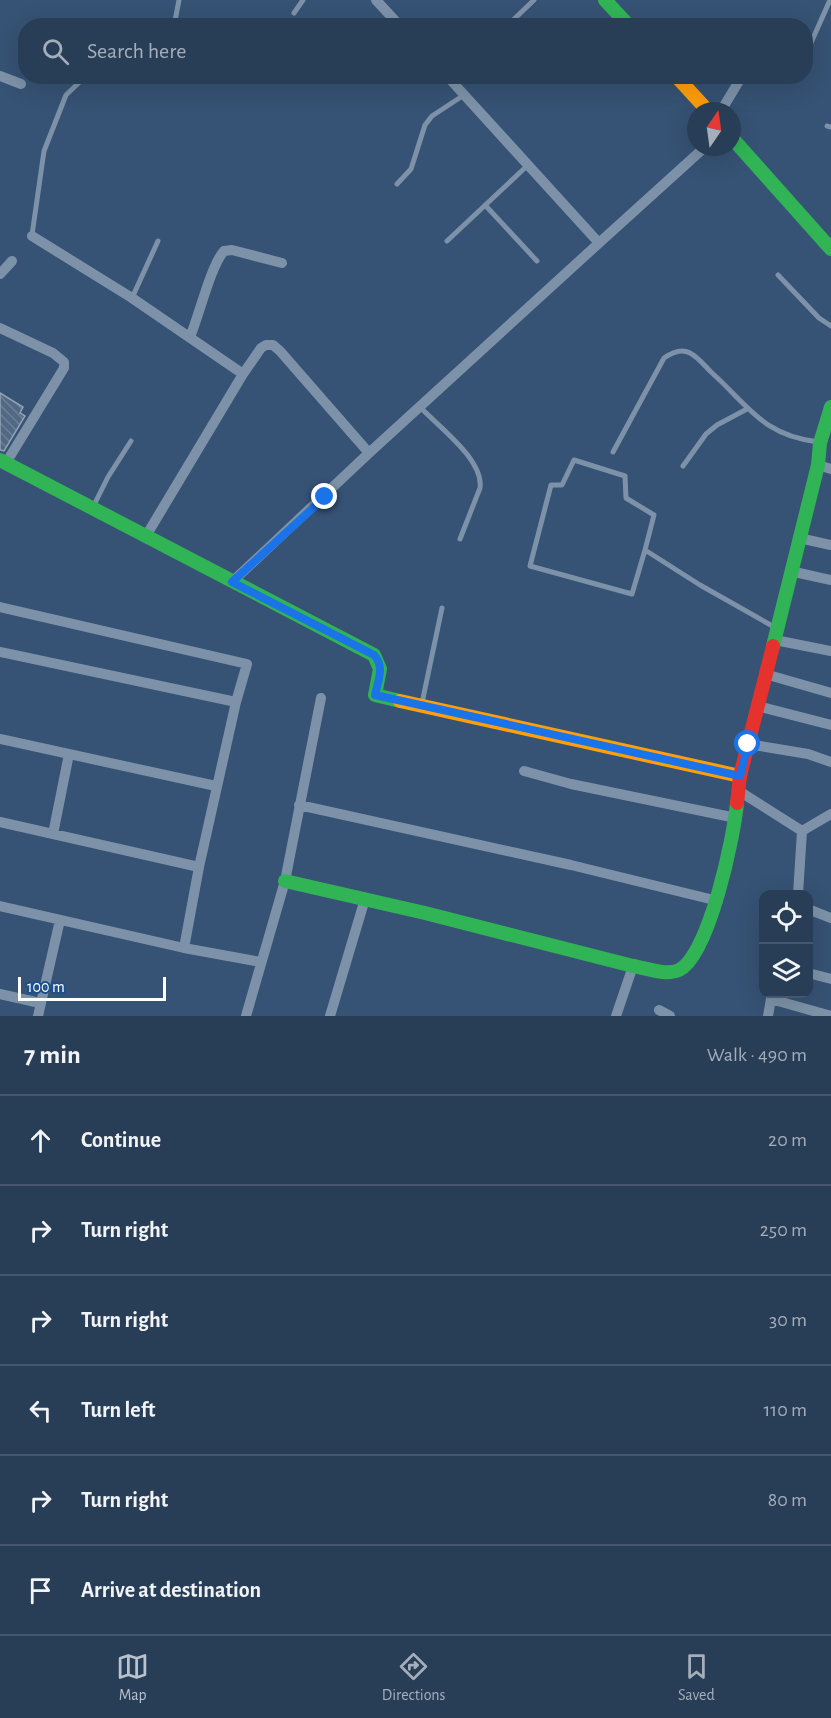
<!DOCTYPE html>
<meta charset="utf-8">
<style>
body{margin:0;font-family:"Alegreya Sans",sans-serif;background:#30455d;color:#f1f3f6}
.controls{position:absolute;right:18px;bottom:18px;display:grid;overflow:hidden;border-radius:12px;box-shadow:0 6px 24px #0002}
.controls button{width:54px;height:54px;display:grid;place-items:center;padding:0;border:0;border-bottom:2px solid #44576d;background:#283e57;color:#f1f3f6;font:30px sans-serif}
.compass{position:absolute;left:687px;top:102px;width:54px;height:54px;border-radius:50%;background:#283e57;box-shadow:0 6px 24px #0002;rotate:13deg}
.scale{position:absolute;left:18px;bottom:15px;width:148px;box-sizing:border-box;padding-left:6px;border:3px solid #fff;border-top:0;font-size:16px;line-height:21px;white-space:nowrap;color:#fff;-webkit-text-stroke:4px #1b4f8f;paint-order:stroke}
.stop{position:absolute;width:18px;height:18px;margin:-14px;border:4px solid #1a73e8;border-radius:50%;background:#fff}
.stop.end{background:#1a73e8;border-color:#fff;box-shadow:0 2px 6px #0008}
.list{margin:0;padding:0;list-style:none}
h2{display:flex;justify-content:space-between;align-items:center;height:78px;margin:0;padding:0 24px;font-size:26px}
h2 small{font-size:20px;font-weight:400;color:#a5aeba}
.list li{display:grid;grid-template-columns:39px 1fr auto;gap:18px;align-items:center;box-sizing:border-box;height:90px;padding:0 24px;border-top:2px solid #44576d}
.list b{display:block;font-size:22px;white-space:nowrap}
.list em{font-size:20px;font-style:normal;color:#a5aeba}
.icon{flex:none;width:33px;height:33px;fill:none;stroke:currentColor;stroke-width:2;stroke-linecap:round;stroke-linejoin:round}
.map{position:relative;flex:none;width:831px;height:1016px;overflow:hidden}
.search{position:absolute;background:#283e57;box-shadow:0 6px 24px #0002;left:18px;right:18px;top:18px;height:66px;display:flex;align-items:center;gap:15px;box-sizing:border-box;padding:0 21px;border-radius:24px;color:#a5aeba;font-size:22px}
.sheet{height:618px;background:#283e57}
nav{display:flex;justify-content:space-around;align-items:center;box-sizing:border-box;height:84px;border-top:2px solid #44576d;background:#283e57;font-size:16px;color:#a5aeba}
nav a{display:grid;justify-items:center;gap:3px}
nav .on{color:#b9c2ce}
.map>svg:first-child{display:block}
.building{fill:url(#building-back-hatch);stroke:#92a2b6;stroke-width:1.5}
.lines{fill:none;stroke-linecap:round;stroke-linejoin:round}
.lane{stroke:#7d92a8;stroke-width:5}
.street{stroke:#7d92a8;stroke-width:10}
.fast{stroke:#30b455;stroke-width:14}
.slow{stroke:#ff9f0a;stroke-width:14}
.jam{stroke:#e5322d;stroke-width:14}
.route{stroke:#1a73e8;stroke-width:8}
</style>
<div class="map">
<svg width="831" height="1016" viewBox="0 0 831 1016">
<defs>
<pattern id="building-back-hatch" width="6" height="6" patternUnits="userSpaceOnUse" patternTransform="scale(1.5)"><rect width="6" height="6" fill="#526984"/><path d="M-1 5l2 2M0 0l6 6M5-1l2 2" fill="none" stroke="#6c8096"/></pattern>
</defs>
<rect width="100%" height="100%" fill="#365274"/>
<!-- building -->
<path class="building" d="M0,393L23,407L20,413L25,416L4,451L0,450Z"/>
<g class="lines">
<!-- lane -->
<path class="lane" d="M294,13L303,0
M174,26L179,0
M507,26L534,0
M806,54L830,0
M827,126L831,127
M397,184L411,169L425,125L432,116L464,95
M485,205L537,261
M32,235L44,151L66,95L86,76
M447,241L528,165
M778,275L819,318L831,326
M132,298L158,241
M420,407C439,427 484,460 480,488L460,539
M613,452L664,358C671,353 681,348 690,353C698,357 705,366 711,372C749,406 762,435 818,442
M683,466L706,434L717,425L747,409
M93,507L108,477L131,441
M645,550L632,594L530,566L551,485H562L574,460L625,476L626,498L654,515L645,550L700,585L776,628
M422,703L442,608"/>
<!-- street -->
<path class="street" d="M376,0L400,26
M0,76L21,84
M447,76L599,243L705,147
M721,111L742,76
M32,236L132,298L243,374
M0,274L12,261
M0,328L53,353L64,362V368L6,463
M190,337C199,316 211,265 224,251L232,250L282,263
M818,465L831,469
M146,536L243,374L261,348L266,345H273L280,351L369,453
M799,538L831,545
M790,571L831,580
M232,582L369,453L599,243
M0,607L247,664L236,702L0,652
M775,640L831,651
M765,674L831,693
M757,706L831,725
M0,739L216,786
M748,744L808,754L831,762
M524,771L571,784L736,818
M739,791L802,831L798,894
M299,805L571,865L718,901
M0,822L199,867L236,702
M802,831L831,814
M53,834L69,754
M0,906L184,948L261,962
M808,909L831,918
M184,948L199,867
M808,973L831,979
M0,994L40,1003
M771,999L831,1016
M659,1010L670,1016
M38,1016L60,920
M246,1016L285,881L321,698
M330,1016L365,899
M616,1016L633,966
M768,1016L772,993"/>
<!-- fast -->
<path class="fast" d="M605,0L629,26
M732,138L831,249
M0,460L374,655L380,669L375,695L400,701
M773,646L818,465L820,443L831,407
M285,881L425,913L633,966C646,968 666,976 679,970C709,956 734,836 737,803"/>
<!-- slow -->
<path class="slow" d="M676,76L708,111
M400,701L740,776"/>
<!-- jam -->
<path class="jam" d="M737,803L740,776L773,646"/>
</g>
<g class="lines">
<!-- route -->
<path class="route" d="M325,497L232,582L374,655C385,666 378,681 375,695L740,776L748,744"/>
</g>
</svg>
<div class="controls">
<button><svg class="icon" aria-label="locate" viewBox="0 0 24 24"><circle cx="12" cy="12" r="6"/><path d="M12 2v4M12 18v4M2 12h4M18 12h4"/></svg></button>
<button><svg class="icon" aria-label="layers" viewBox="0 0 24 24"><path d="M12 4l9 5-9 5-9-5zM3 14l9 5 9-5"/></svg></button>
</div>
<svg class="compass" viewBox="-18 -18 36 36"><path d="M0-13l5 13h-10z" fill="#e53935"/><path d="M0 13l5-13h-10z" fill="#a5aeba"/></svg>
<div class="scale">100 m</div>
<div class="stop" style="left:748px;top:744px"></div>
<div class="stop end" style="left:325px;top:497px"></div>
<div class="search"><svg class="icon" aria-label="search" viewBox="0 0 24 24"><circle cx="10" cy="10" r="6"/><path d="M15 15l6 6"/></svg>Search here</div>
</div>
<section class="sheet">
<h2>7 min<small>Walk · 490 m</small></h2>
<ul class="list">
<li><svg class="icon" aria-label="ahead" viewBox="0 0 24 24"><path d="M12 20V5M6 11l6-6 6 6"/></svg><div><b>Continue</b></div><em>20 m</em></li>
<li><svg class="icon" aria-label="right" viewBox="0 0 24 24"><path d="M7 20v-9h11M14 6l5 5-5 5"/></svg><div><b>Turn right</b></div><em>250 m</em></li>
<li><svg class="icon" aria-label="right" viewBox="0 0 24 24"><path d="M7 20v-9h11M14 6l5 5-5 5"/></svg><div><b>Turn right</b></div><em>30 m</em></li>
<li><svg class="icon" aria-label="left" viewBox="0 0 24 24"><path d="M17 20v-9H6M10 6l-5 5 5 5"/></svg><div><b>Turn left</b></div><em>110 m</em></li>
<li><svg class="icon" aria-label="right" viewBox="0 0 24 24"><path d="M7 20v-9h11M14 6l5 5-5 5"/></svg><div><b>Turn right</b></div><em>80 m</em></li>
<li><svg class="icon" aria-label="arrive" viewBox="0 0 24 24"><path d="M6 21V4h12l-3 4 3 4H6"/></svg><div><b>Arrive at destination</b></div></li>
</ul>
</section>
<nav>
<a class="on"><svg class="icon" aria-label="map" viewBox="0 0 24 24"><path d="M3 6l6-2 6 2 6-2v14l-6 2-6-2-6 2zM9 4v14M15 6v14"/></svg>Map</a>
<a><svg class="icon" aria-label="directions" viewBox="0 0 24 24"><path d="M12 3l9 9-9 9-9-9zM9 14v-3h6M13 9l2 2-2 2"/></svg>Directions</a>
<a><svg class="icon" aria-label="saved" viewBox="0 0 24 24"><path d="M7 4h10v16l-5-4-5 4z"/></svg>Saved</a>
</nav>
